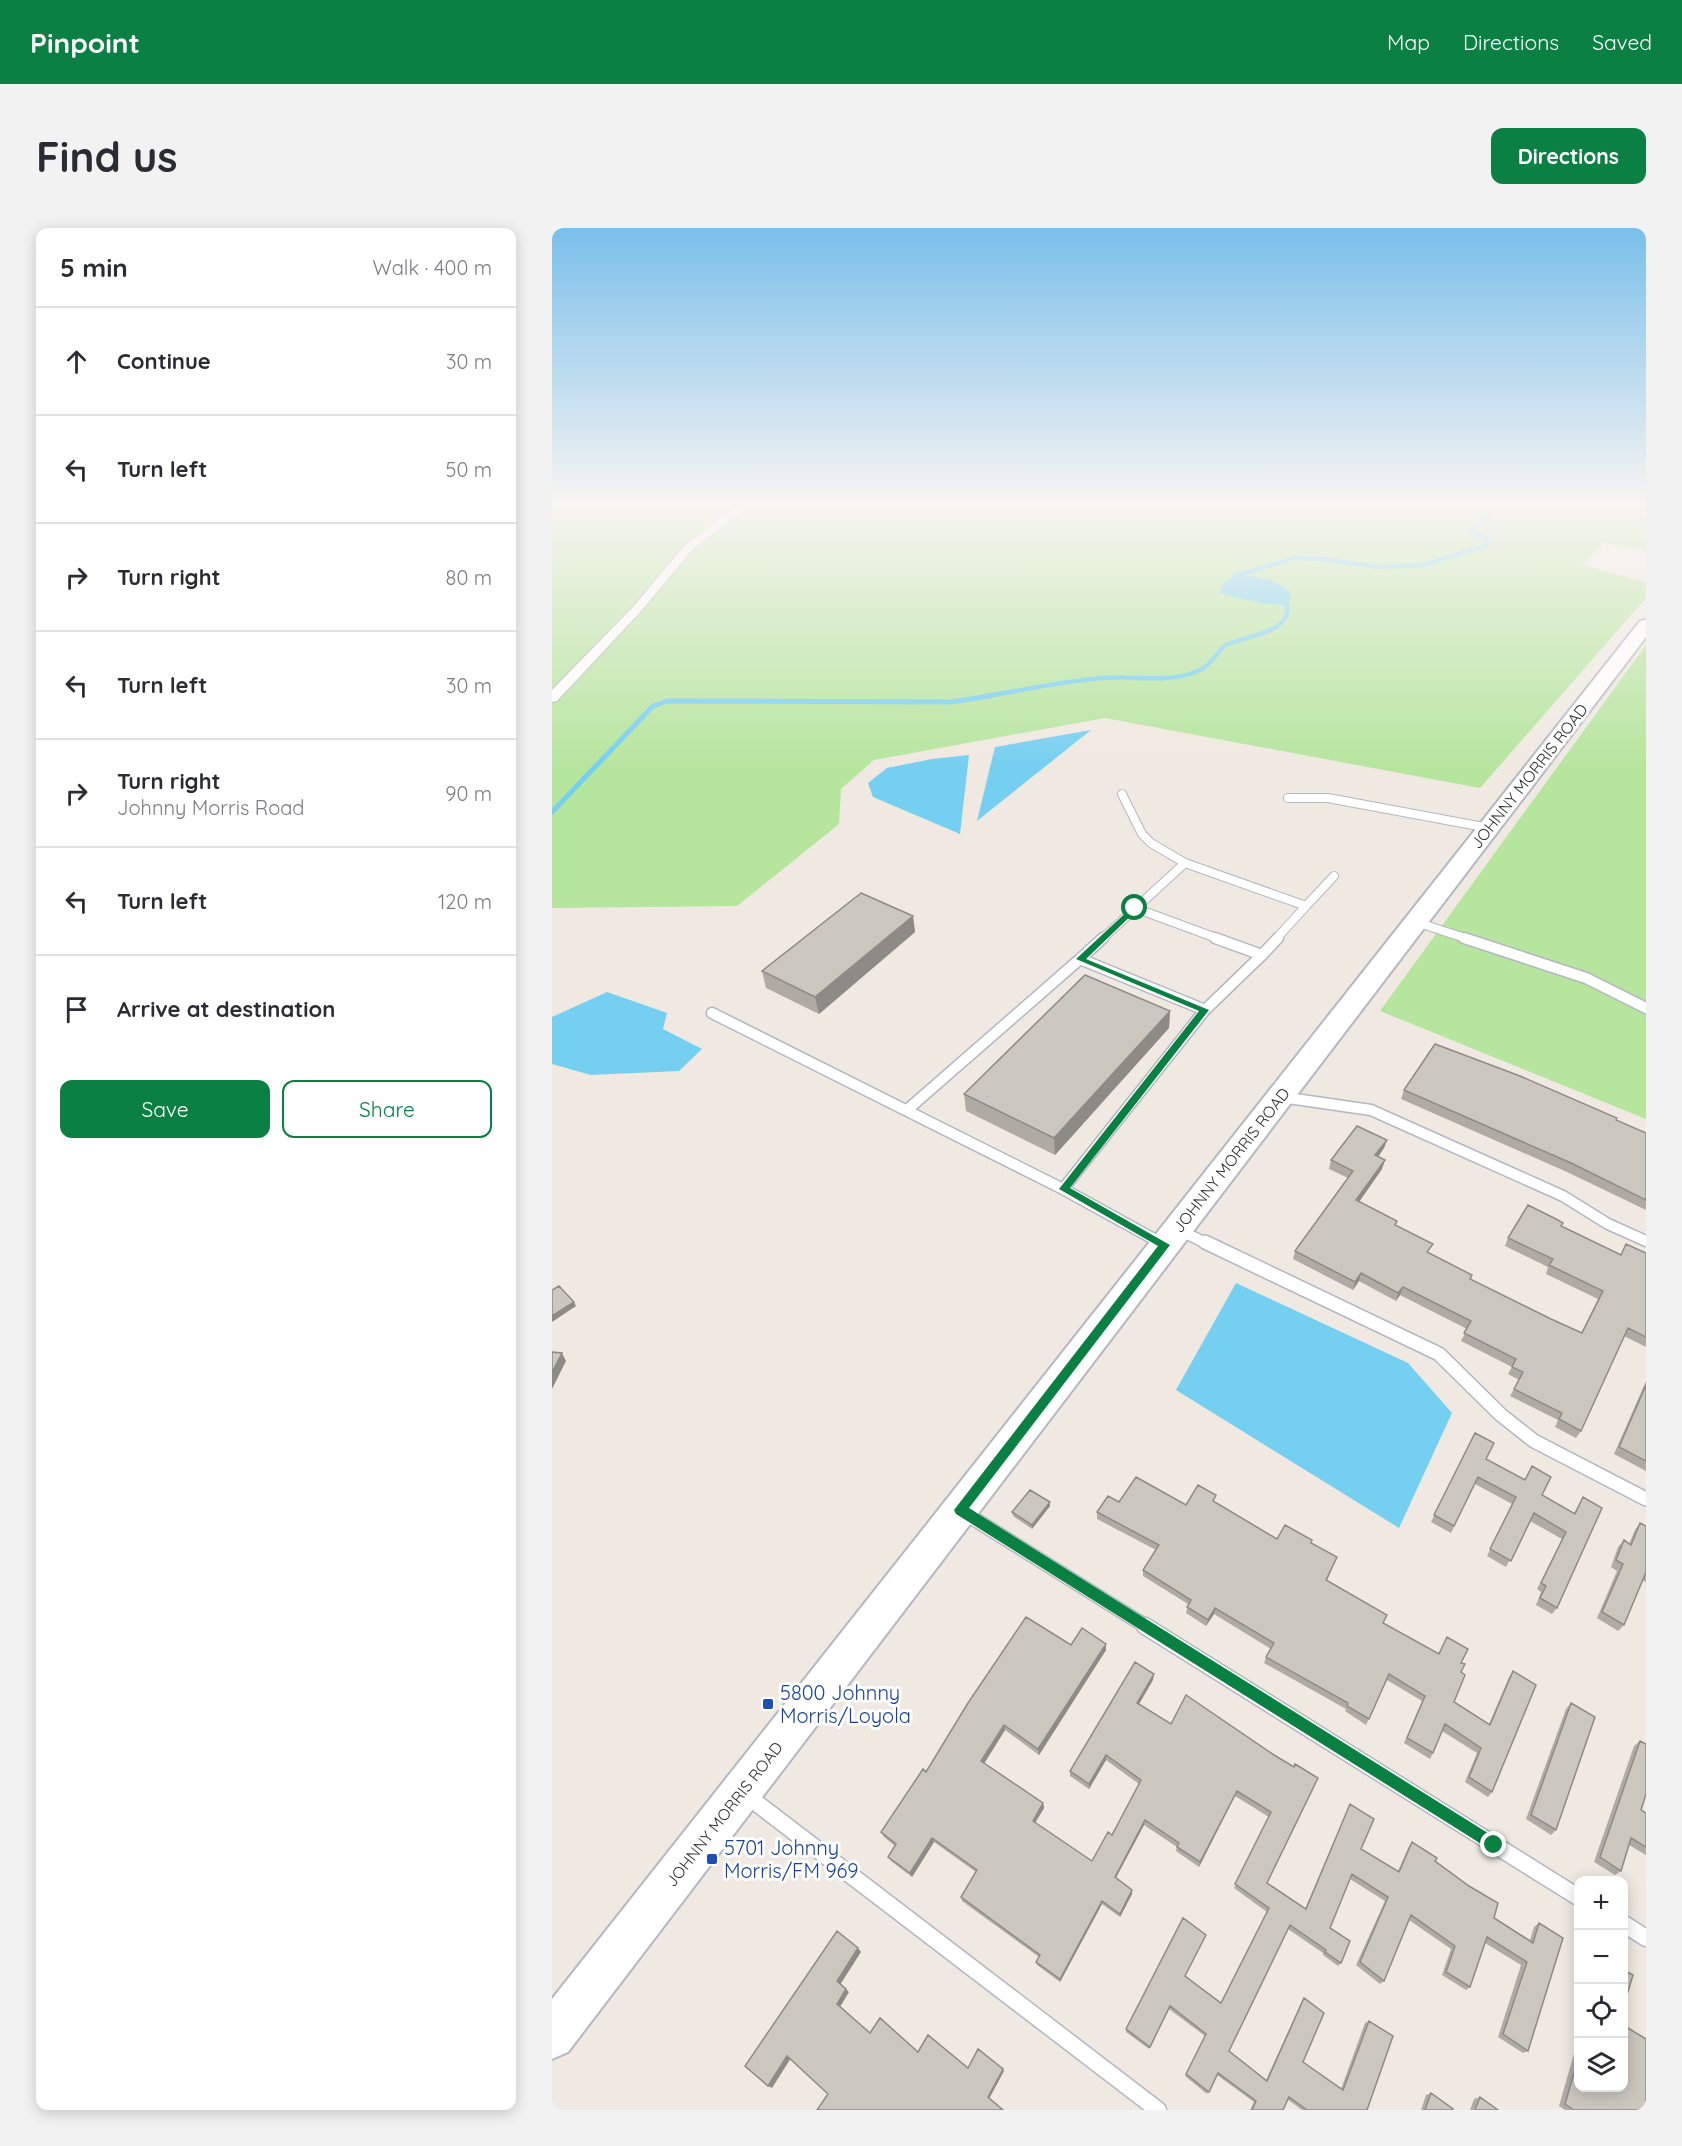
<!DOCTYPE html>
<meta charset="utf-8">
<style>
body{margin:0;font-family:Quicksand,sans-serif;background:#f2f2f3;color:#2b2b33}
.controls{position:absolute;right:18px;bottom:18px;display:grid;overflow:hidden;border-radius:12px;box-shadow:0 3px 15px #0003}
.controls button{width:54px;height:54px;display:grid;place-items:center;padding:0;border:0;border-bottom:2px solid #e1e1e2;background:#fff;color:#2b2b33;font:30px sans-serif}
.stop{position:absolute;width:18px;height:18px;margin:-14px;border:4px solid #0b8043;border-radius:50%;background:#fff}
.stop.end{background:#0b8043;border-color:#fff;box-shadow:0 2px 6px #0008}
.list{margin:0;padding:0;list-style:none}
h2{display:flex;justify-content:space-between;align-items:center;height:78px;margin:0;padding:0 24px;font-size:26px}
h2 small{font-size:20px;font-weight:400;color:#7c7c81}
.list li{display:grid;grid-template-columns:39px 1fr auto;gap:18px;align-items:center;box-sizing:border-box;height:108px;padding:0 24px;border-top:2px solid #e1e1e2}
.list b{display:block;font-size:22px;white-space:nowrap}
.list p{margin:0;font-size:20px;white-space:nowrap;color:#7c7c81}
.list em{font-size:20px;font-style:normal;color:#7c7c81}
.actions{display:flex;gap:12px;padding:18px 24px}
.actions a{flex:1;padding:14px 0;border:2px solid #0b8043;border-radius:12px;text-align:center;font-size:21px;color:#0b8043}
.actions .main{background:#0b8043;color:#fff}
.icon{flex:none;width:33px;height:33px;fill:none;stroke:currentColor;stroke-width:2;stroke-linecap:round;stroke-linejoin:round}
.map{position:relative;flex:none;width:1094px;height:1882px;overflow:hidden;border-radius:12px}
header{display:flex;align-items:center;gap:36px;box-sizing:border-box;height:84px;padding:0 30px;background:#0b8043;color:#fff}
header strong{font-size:28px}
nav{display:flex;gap:33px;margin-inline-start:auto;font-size:21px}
.intro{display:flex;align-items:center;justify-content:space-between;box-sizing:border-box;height:144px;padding:0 36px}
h1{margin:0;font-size:42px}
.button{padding:15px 27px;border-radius:12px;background:#0b8043;color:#fff;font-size:21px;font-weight:700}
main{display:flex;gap:36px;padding:0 36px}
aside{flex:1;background:#fff;border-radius:12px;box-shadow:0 3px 15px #0003}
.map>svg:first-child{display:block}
.green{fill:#b6e59e}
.water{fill:#75cff0}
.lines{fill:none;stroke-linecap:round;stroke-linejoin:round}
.stream-far1{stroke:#75cff0;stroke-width:4.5}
.stream{stroke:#75cff0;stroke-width:5}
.lane-far3-casing{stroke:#b4b7c1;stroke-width:10}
.lane-far2-casing{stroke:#b4b7c1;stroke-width:13}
.lane-far1-casing{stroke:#b4b7c1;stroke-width:16}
.lane-casing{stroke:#b4b7c1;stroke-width:19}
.street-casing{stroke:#b4b7c1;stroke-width:2}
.secondary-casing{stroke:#b4b7c1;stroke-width:4}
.lane-far3{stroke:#fff;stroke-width:8}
.lane-far2{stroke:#fff;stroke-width:10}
.lane-far1{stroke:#fff;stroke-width:13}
.lane{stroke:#fff;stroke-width:16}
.street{fill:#fff;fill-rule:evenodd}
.secondary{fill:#fff;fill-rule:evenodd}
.wall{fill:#afaba4}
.shaded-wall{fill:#8e8b86}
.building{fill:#cbc7bf;stroke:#8e8b86;stroke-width:1.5}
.route{fill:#0b8043}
.transit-dot{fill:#1a4fb4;stroke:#fff;stroke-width:2}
.labels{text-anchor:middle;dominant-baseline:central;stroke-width:6;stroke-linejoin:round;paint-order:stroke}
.street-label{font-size:16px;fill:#2e2e2e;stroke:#fff}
.near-transit-label{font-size:20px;fill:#164399;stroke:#fff;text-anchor:start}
</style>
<header>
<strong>Pinpoint</strong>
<nav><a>Map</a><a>Directions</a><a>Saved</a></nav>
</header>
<div class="intro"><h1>Find us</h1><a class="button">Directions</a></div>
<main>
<aside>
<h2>5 min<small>Walk · 400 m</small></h2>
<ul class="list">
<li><svg class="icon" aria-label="ahead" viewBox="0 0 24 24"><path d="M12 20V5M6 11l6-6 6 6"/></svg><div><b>Continue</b></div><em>30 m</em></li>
<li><svg class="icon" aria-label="left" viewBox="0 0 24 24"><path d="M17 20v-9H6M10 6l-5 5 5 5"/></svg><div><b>Turn left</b></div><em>50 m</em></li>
<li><svg class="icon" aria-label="right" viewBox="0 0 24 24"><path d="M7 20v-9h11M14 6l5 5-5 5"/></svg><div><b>Turn right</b></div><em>80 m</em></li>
<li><svg class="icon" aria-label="left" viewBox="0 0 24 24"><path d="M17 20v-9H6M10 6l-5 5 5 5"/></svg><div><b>Turn left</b></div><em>30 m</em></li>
<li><svg class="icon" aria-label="right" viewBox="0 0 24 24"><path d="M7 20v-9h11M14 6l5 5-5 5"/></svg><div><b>Turn right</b><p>Johnny Morris Road</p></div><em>90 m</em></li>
<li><svg class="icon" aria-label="left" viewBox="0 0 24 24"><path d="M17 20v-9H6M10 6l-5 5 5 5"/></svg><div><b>Turn left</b></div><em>120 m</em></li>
<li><svg class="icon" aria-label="arrive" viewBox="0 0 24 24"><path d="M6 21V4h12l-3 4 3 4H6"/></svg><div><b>Arrive at destination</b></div></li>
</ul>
<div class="actions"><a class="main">Save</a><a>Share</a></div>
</aside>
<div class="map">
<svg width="1094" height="1882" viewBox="0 0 1094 1882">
<rect width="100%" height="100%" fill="#efe9e1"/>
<!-- green -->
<path class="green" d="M0,277H1094V323L1052,315L1030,337L1094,354V370L928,560L553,490L322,532L289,561L287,596L185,678L0,680Z
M1094,417V891L828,783Z"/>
<!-- water -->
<path class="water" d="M683,348C704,348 722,350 738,364V372L735,377L712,376L667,365L670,356Z
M539,502L425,593L443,519Z
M417,527L408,606L321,569L316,555L335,540L380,531Z
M55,764L115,785L111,801L150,821L127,843L39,847L0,836V789Z
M684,1055L856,1135L900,1185L847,1300L624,1162Z"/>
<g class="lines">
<!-- stream-far1 -->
<path class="stream-far1" d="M690,352L683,348L743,330L772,331L826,339L871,337L934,318L936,314L933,309L922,307L919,303L940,285L942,277
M428,469C469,463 510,453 551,450C584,447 619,457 650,441C661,436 666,420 676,416C694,408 740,405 735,377L727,373"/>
<!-- stream -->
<path class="stream" d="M0,584L101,478L115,473L399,474L438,468"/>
<defs>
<path id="lane-far3" d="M736,570H776L937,600
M633,635L754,678L782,648
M583,680L667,711
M864,694L916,711
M550,711L633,635L599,615L590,606L570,566
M724,711L754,678"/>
<path id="lane-far2" d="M912,710L1034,750L1094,780
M710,727L726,710
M528,731L551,710
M653,782L710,727L663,710
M160,785L511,961L611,1016
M729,869L819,882L1011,968L1056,996L1094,1013
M355,882L528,731L653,782L511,961
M627,1002L656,1016"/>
<path id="lane-far1" d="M608,1014L613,1017
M653,1014L887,1126L949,1187L982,1213L1094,1271
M411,1284L595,1399"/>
<path id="lane" d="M593,1398L1026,1669
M194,1567L606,1882
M1072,1696L1094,1710"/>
<path id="street" d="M187,277H198L140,322L90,382L5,473L0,474V462L82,378L132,318Z"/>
<path id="secondary" d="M1094,392V409L16,1824L0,1831V1771L1088,393Z"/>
</defs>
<!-- lane-far3 casing -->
<use href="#lane-far3" class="lane-far3-casing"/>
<!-- lane-far2 casing -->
<use href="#lane-far2" class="lane-far2-casing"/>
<!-- lane-far1 casing -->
<use href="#lane-far1" class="lane-far1-casing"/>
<!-- lane casing -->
<use href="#lane" class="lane-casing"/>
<!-- street casing -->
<use href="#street" class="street-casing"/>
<!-- secondary casing -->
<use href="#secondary" class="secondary-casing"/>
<!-- lane-far3 -->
<use href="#lane-far3" class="lane-far3"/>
<!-- lane-far2 -->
<use href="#lane-far2" class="lane-far2"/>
<!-- lane-far1 -->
<use href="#lane-far1" class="lane-far1"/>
<!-- lane -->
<use href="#lane" class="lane"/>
<!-- street -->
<use href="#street" class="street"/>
<!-- secondary -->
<use href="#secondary" class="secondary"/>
</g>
<!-- wall -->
<path class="wall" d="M361,688L363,704L267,786L214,760L210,743Z
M618,783L617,800L503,927L414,883L412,866Z
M852,862L1064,892L1094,905V982L1015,944L849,871Z
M835,912L832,920L826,929L830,941L807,974L844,998L877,1025L920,1047L919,1052L999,1091L1029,1105L1046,1071L994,1046L996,1039L953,1018L956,1010L1009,998L1069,1027L1094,1025V1119L1072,1108L1029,1203L1024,1210L1003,1199L1006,1192L958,1168L967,1152L956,1146L960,1139L909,1113L915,1101L848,1067L844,1073L807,1053L801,1062L741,1031L743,1023L796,950L777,941L779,932Z
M1094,1153V1243L1062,1226Z
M923,1205L934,1231L990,1267L1022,1285L1031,1269L1005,1380L1000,1386L984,1377L989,1364L985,1361L1010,1311L978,1293L954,1339L935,1328L960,1276L923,1256L899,1305L879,1294Z
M567,1274L634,1277L663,1274L725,1311L760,1312L759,1316L785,1329L775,1353L831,1395L886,1426L895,1409L909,1435V1444L902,1474L937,1496L957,1449L961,1443L940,1564L936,1569L913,1554L925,1525L890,1503L881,1525L878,1531L852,1515L870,1473L835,1452L814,1497L793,1483L794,1481L712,1435L714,1429L719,1421L662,1386L654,1398L634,1385L636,1376L591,1348V1342L604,1322L545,1291V1284Z
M498,1278L480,1301L461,1288L460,1284Z
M1088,1295L1094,1298V1354L1090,1352L1072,1397L1066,1403L1045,1390L1065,1343L1059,1339L1066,1319L1072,1312L1077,1316L1083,1302Z
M519,1417L554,1422L487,1527L453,1502L432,1535L491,1575L492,1580L483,1595L540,1633L560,1607L587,1556L554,1532L537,1561L518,1548V1543L601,1452L587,1476L619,1496L722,1527L715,1655L753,1681L798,1576L809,1621L846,1643L857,1618L860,1614L883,1633L942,1690L978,1712L982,1699L987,1695L976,1823L971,1825L946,1809L969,1737L933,1715L918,1759L914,1762L890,1747L899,1721L857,1692L832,1753L828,1756L804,1737L833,1673L798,1651L778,1700L789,1735L786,1738L771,1727V1725L736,1701L677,1823L714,1852L750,1773L752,1770L751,1834L789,1861L813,1795L817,1793L815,1882H750L735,1871L731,1882H698L702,1874L665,1847L655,1866L633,1848L653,1808L617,1781L597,1821L574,1804V1801L633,1748L669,1775L715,1684L682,1660L717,1589L683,1568L647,1639L624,1623L625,1619L592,1597L564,1650L580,1662V1666L568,1689L550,1676L508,1754L485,1737L484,1734L487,1729L410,1673L409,1669L424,1644L382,1614L360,1649L339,1633L336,1629L343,1618L332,1609L329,1604L374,1544Z
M1019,1475L1004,1602L999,1607L974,1591L1014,1481Z
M1088,1513L1089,1582L1094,1585V1627L1077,1617L1069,1643L1063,1647L1042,1634L1082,1518Z
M1026,1812V1860L1094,1882H1013L1007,1878Z
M879,1865L901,1882H869L874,1867Z
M928,1869L946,1882H918L922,1871Z"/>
<!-- shaded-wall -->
<path class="shaded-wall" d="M361,688L363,704L267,786L263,769Z
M618,783L617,800L503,927L502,910Z
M835,912L832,920L821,936L823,927Z
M833,932L830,941L802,981L804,972Z
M809,1045L807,1053L801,1062L803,1054Z
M851,1059L848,1067L844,1073L846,1065Z
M22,1074L24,1078L0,1094V1088Z
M10,1125L14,1133L0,1161V1144Z
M498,1274V1278L480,1301V1297Z
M663,1380L662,1386L654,1398L656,1392Z
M554,1416V1422L487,1527L486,1521Z
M602,1446L601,1452L584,1481L585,1475Z
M452,1497L453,1502L430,1539L429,1533Z
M554,1527V1532L537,1561V1556Z
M685,1563L683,1568L647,1639L648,1634Z
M491,1575L492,1580L481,1598V1593Z
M593,1592L592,1597L562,1653L563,1649Z
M380,1610L382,1614L360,1649L358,1645Z
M580,1662V1666L568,1689V1686Z
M550,1673V1676L508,1754V1751Z
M306,1720L309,1724L288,1757L285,1753Z
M294,1761L297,1764L288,1779L285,1776Z
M235,1828L239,1830L220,1860L216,1858Z
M451,1841L452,1843L437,1871L436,1869Z"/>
<!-- building -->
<path class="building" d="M309,665L361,688L263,769L210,743Z
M533,747L618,783L502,910L412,866Z
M883,816L968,848L1065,890L1064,892L1094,905V972L1019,935L852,862Z
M805,898L835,912L823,927L833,932L804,972L845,993L843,997L881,1016L875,1024L920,1047L918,1051L999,1091L1030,1105L1051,1063L997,1037L1001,1031L956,1010L976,977L1004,991L1011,995L1009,998L1069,1027L1074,1016L1094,1025V1109L1076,1100L1029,1203L1007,1191L1010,1185L962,1161L971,1144L960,1139L964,1131L912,1105L919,1093L851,1059L846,1065L809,1045L803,1054L743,1023L801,943L779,932Z
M7,1058L22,1074L0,1088V1062Z
M0,1124L10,1125L0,1144Z
M1094,1157V1233L1067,1219Z
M923,1205L942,1215L934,1231L973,1252L980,1238L999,1249L990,1267L1023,1286L1031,1269L1050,1280L1005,1380L988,1370L994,1358L989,1355L1014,1304L982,1285L959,1333L938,1321L964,1269L926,1249L902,1298L882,1287Z
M584,1249L634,1277L646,1257L664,1267L661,1273L725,1311L733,1297L760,1312L759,1315L785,1329L774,1352L835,1387L831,1395L887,1426L895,1409L916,1421L909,1435L913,1436L909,1444L913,1447L902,1474L938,1497L961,1443L984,1457L940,1564L917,1549L929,1520L893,1496L881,1525L855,1510L873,1468L837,1446L817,1491L795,1478L796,1475L714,1429L722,1415L663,1380L656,1392L635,1379L639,1372L591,1342L607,1317L545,1284L556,1268L567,1274Z
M478,1262L498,1274L480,1297L460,1284Z
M1088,1295L1094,1298V1344L1072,1397L1050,1384L1071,1336L1064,1332L1072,1312L1079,1317Z
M474,1389L519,1417L530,1400L554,1416L486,1521L452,1497L429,1533L491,1575L481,1593L540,1633L556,1604L560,1607L589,1552L554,1527L537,1556L518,1543L583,1434L602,1446L585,1475L619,1496L634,1467L722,1527L742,1539L743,1536L766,1550L715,1655L754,1681L798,1576L822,1591L809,1621L847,1644L860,1614L885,1630L883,1633L917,1658L946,1675L942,1690L981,1715L987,1695L1011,1710L976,1823L951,1806L975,1734L935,1709L918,1759L894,1744L903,1718L859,1687L832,1753L808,1734L836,1669L800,1646L778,1700L798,1713L789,1735L773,1724L774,1722L738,1697L677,1823L715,1853L752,1770L772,1785L751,1834L791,1862L817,1793L841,1808L815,1882H755L737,1869L731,1882H700L704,1873L666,1845L657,1864L634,1846L654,1806L618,1778L598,1819L574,1801L631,1690L654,1707L633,1748L669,1775L717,1680L683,1656L719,1584L685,1563L648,1634L625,1619L627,1615L593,1592L563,1649L580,1662L568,1686L550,1673L508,1751L484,1734L488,1727L409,1669L425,1642L380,1610L358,1645L336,1629L344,1616L329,1604L371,1541L374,1544L416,1475Z
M1019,1475L1043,1489L1004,1602L979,1587Z
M1088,1513L1094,1516V1566L1089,1582L1094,1585V1619L1079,1610L1069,1643L1048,1629Z
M285,1703L306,1720L285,1753L294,1761L285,1776L318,1805L328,1790L366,1824L376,1807L416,1840L426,1821L451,1841L436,1869L451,1882H265L276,1866L235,1828L216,1858L193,1838Z
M1071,1742L1081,1747L1071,1780Z
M1071,1797L1094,1811V1882H1022L1013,1876L1026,1831V1860H1071Z
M879,1865L901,1881V1882H873Z
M928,1869L946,1882H923Z"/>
<!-- sky -->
<linearGradient id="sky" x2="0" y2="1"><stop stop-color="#7abfeb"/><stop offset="0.51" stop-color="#f8f5f2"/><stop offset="1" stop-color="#f8f5f2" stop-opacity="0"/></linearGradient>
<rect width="1094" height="540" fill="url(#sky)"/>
<!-- route -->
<path class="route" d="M580,679L587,680L534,731L657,782L518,960L618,1017L417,1280L947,1612L949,1617L947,1622L942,1624L404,1286L402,1282L606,1018L507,961L647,783L524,731Z"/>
<!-- markers -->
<g class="transit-dot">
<rect x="210" y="1470" width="12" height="12" rx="3"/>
<rect x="154" y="1625" width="12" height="12" rx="3"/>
</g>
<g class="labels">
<!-- street labels -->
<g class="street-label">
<text transform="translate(977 548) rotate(-52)">JOHNNY MORRIS ROAD</text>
<text transform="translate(679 932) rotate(-52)">JOHNNY MORRIS ROAD</text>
<text transform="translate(172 1586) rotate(-52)">JOHNNY MORRIS ROAD</text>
</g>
<!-- near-transit labels -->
<g class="near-transit-label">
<text x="228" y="1464">5800 Johnny<tspan x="228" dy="23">Morris/Loyola</tspan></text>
<text x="172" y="1619">5701 Johnny<tspan x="172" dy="23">Morris/FM 969</tspan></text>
</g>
</g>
</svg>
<div class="controls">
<button>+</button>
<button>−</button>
<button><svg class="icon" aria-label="locate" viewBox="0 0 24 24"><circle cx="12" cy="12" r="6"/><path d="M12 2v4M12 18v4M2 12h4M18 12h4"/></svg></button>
<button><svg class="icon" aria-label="layers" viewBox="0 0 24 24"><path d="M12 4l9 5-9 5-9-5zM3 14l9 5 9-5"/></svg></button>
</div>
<div class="stop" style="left:583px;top:680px"></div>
<div class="stop end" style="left:942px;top:1617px"></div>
</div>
</main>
